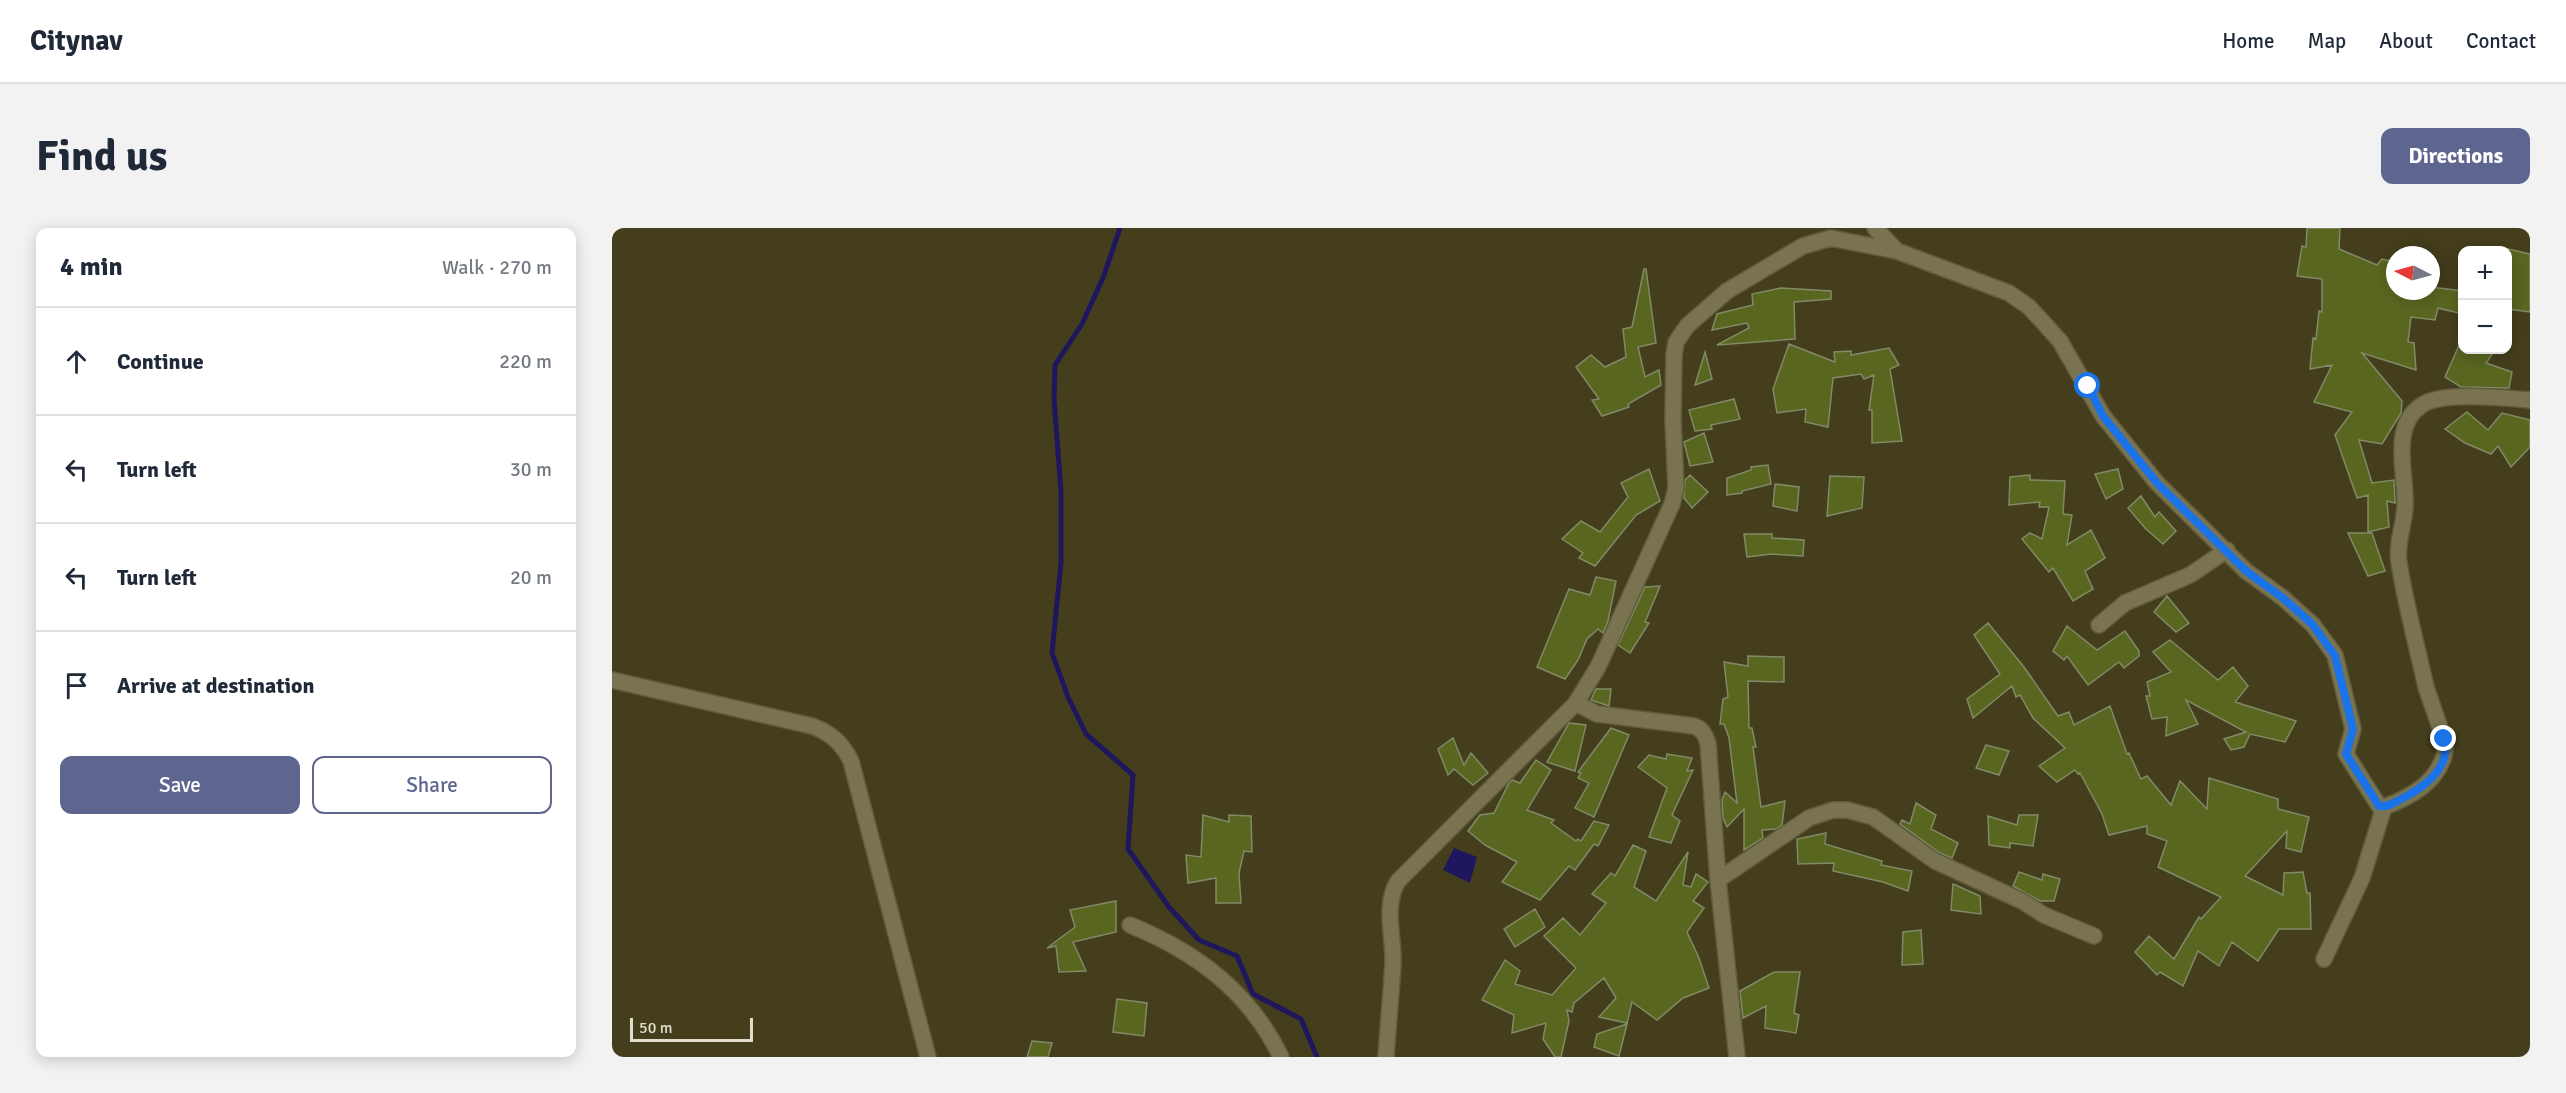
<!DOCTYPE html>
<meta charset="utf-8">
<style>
body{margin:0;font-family:Signika,sans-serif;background:#f2f2f3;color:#1f2937}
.controls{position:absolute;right:18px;top:18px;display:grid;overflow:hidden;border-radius:12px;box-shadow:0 3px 15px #0003}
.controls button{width:54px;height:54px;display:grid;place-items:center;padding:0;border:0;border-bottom:2px solid #e0e1e3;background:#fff;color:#1f2937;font:30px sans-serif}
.compass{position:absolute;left:1774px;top:18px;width:54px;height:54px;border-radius:50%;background:#fff;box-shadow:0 3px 15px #0003;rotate:276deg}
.scale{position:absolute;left:18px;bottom:15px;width:123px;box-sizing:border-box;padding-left:6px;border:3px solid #e0ddca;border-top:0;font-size:16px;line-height:21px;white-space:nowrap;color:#e0ddca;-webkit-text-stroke:4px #443e1c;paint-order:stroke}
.stop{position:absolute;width:18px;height:18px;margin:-14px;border:4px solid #1a73e8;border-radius:50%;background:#fff}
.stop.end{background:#1a73e8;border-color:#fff;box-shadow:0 2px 6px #0008}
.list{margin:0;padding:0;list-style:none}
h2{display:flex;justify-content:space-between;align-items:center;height:78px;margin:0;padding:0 24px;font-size:26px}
h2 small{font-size:20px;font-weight:400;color:#747a83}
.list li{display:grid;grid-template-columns:39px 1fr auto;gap:18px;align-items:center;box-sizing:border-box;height:108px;padding:0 24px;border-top:2px solid #e0e1e3}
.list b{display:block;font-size:22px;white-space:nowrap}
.list em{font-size:20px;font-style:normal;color:#747a83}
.actions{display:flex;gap:12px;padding:18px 24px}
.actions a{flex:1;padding:14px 0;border:2px solid #5e6690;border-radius:12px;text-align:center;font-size:21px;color:#5e6690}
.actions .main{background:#5e6690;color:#fff}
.icon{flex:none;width:33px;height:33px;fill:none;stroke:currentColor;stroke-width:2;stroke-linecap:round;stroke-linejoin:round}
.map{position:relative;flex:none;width:1918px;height:829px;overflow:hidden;border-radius:12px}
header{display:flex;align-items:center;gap:36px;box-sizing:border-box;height:84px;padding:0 30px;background:#fff;border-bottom:2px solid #e0e1e3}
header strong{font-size:28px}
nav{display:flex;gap:33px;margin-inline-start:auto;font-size:21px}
.intro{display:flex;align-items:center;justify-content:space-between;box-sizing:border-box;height:144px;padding:0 36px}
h1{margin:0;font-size:42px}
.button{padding:15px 27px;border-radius:12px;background:#5e6690;color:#fff;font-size:21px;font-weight:700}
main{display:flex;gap:36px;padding:0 36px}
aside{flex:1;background:#fff;border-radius:12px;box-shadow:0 3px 15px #0003}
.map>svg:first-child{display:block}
.water{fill:#1f175e}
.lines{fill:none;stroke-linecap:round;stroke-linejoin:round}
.stream{stroke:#1f175e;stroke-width:5}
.building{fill:#586620;stroke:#818a67;stroke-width:1.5}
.street-casing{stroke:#615c3e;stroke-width:18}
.street{stroke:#797350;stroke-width:15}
.route{stroke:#1a73e8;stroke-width:8}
</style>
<header>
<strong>Citynav</strong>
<nav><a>Home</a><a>Map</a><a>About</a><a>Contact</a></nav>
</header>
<div class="intro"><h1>Find us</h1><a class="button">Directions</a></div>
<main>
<aside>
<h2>4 min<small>Walk · 270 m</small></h2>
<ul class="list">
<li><svg class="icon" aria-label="ahead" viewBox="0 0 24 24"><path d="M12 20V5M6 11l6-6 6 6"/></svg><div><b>Continue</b></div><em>220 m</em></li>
<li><svg class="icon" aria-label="left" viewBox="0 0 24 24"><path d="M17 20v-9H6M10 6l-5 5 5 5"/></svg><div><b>Turn left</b></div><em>30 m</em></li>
<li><svg class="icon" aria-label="left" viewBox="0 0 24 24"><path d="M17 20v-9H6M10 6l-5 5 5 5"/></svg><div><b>Turn left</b></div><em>20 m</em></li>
<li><svg class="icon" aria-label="arrive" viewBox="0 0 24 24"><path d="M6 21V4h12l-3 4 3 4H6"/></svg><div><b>Arrive at destination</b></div></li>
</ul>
<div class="actions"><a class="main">Save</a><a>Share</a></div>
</aside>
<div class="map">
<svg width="1918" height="829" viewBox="0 0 1918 829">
<rect width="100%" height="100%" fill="#443e1c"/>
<!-- water -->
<path class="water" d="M842,620L865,629L858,655L831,642Z"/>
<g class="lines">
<!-- stream -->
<path class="stream" d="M508,0L491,50L470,96L443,137L442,171L449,263V335L440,425L456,469L474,506L521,547L516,621L557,679L587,712L625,728L641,766L689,791L705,829"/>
</g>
<!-- building -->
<path class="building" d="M1695,0H1728L1727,21L1765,37L1770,31L1783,34V63H1819V59L1851,63V86L1826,80L1823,92L1799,89L1796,114L1802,115L1804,142L1750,125L1790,173L1789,185L1770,216L1747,212L1760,255L1782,252L1783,275L1775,273L1777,299L1756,304V267L1745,270L1723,207L1740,184L1702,174L1720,137L1698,141L1701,110L1704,111L1707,83L1710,84V51L1685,48L1690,18L1694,19Z
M1896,21L1918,26V84L1896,81Z
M1032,41H1034L1044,115L1026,119L1033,149L1047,142L1049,157L1016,176L1017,179L990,188L980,172L987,171L964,139L979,127L993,139L1014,129L1011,101L1020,99Z
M1169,60L1219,63V71L1182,74L1183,111L1105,117L1137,100L1135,95L1100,102L1105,86L1141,77L1140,66Z
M1848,115L1851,117V122H1883L1874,135L1900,144L1897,160L1849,159L1833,149Z
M1177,116L1223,134L1222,124L1239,123V127L1277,120L1287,137L1278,141L1290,213L1260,215V182H1257L1262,147L1252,151L1249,146L1221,150L1216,199L1193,194L1194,181L1165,185L1161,161Z
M1093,124L1100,151L1083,157Z
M1122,171L1128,191L1099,197L1100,201L1083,203L1077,182Z
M1855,184L1876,202L1890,185L1918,192V219L1899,239L1886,218L1879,226L1853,215L1833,201Z
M1092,205L1101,234L1078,238L1072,214Z
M1156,237L1159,256L1130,263V265L1115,267V250L1139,242V239Z
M1037,241L1048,273L1024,287L983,338L967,330L971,325L950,311L969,293L988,304L1016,269L1009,255Z
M1506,241L1511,261L1494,271L1483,246Z
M1078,247L1096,264L1080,280L1072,270L1073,252Z
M1418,247V252L1453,253L1451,286L1460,287L1455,317L1479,302L1493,330L1473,343L1481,361L1461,373L1441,340L1437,344L1410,311L1418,305L1430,311L1437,279H1427L1428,274L1397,277L1398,249Z
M1218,248L1252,249L1250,280L1215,288Z
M1163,256L1187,259L1185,283L1161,278Z
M1529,268L1543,289L1547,284L1564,303L1551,316L1533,300L1516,280Z
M1736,305H1760L1773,343L1756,348Z
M1132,306H1160V310L1192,312L1191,328L1160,326L1135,329Z
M984,349L1004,353L996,393L991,405L986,401L975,411L966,432L953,451L925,439L957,361L978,367Z
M1048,358L1033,394L1037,395L1018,425L1006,417L1033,359Z
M1555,368L1577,395L1564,404L1542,384Z
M1376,395L1412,439L1446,488L1457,484L1462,497L1498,478L1515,526L1517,525L1529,551L1535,548L1559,577L1568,553L1595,581L1597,550L1666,571V581L1697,589L1689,624L1674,620L1675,603L1633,648L1671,667L1672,645L1691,644L1695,665H1698L1699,701H1667L1646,733L1620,714L1607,738L1586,723L1571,758L1548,744L1545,747L1523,724L1537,708L1562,731L1587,689L1589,691L1609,669L1546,639L1555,613L1535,606V598L1497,607L1490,586L1468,545L1466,546L1463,542L1445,554L1427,538L1453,520L1421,490L1408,467L1404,469L1400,458L1361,490L1355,471L1388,446L1362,407Z
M1455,398L1485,422L1513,403L1527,423V428L1512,440L1507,434L1476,457L1455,428L1452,432L1441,423Z
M1558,412L1606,452L1621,439L1636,458L1623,474L1684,493L1673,514L1638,506L1632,519L1619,522L1612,511L1634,504L1574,472L1586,496L1554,508L1555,489L1540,491L1534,468H1538L1535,454L1559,444L1541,424Z
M1136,428L1172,429V454L1136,453L1137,500H1140L1144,519H1141L1149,579L1173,573L1170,597L1164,601L1150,602L1151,610L1132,622V581L1115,599L1111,590L1110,572L1113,564L1125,575L1117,510L1112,496H1108L1111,471L1116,469L1112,434L1136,438Z
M984,461H999L997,478L979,472Z
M957,495L974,497L963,543L935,534Z
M999,500L1017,507L982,589L963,580L977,555L966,550L969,545L966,544Z
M841,510L852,537L859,525L876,545L861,557L842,541L836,547L826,521Z
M1374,517L1397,523L1387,547L1364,540Z
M1055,526L1080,530L1075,543L1081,542L1060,587L1068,593L1059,615L1037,609L1055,560L1026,539L1037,527L1054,531Z
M924,532L939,542L915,582L942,592L939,595L964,613L966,611L969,613L982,593L997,597L986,618L982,616L963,642L957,638L928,672L890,654L905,634L873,617L856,603L868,587L882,585L897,555L901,552L908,555Z
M1304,575L1324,587L1319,601L1346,615L1340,630L1328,625L1288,596L1290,592L1298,596Z
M591,587L617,594V587L639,588L640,624L632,623L627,645L629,675H604V650L576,655L574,627L589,629Z
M1407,587H1426L1421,618L1398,615V620L1377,617L1376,588L1405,597Z
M1214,605L1213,616L1270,633L1269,637L1300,643L1296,663L1271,654L1221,643L1222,635L1186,636L1185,611Z
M1021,617L1034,623L1022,659L1044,673L1076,624L1071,657L1079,659L1084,646L1096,654L1081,673L1092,680L1075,704L1087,730L1097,760L1071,770L1045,792L1020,774L1015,795L987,789L1004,770L992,750L962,775L960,784L955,782L957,793L949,829H943L931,811L934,795L900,805L902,787L870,772L893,732L908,743L903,756L940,767L964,740L932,708L951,690L968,707L994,675L980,666L999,645L1003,648Z
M1407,644L1430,652L1431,646L1448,651L1442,673H1428L1401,658Z
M1341,656L1368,668L1369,686L1339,682Z
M504,673V704L461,714L474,743L447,744L444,718L435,720L463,699L458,682Z
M923,681L933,699L903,719L892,701Z
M1309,702L1311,736L1290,737L1291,704Z
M1162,744H1188L1182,785L1187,787L1184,805L1153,800L1154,778L1131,790L1128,763Z
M505,771L535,775L532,808L501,804Z
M1015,796L1007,828L982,819L985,806Z
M420,813L440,815L436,829H415Z"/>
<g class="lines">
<defs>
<path id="street" d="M1263,0L1285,23
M1487,397L1513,375L1578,347L1615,322
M0,452L200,498C219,505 230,515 239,533L316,829
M964,475L985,486L1082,498C1090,501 1093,506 1096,515L1106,652L1125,829
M1106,652L1197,590L1221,582H1235L1261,589L1323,633L1410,673L1432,687L1482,708
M518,697C584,724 637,763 669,829
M1712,731L1750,650L1772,579
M774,829C776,798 779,767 781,736C782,708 771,678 786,653L964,475L986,439L1060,276L1064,261L1061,191L1062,127L1064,114L1075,98L1115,63L1191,18L1219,10L1285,23L1397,65L1417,79L1430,93L1448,113L1491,188L1545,255L1634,343L1671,370L1701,397L1723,427L1741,501L1734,526L1767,578L1772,579C1799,569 1826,554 1833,524C1835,515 1818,472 1814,459C1805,418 1793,375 1787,334C1784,317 1792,297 1793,279C1795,248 1777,198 1810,177C1830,163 1893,170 1918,172"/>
</defs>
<!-- street casing -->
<use href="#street" class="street-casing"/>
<!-- street -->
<use href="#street" class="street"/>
</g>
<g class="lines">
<!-- route -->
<path class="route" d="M1476,158L1491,188L1545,255L1634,343L1671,370L1701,397L1723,428L1741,501L1734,526L1767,578C1776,580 1785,573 1793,569C1813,558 1840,539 1832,511"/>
</g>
</svg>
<div class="controls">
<button>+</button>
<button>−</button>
</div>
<svg class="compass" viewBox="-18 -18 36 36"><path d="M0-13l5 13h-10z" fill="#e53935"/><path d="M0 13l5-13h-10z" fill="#747a83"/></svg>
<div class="scale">50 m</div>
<div class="stop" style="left:1476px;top:158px"></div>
<div class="stop end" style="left:1832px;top:511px"></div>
</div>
</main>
